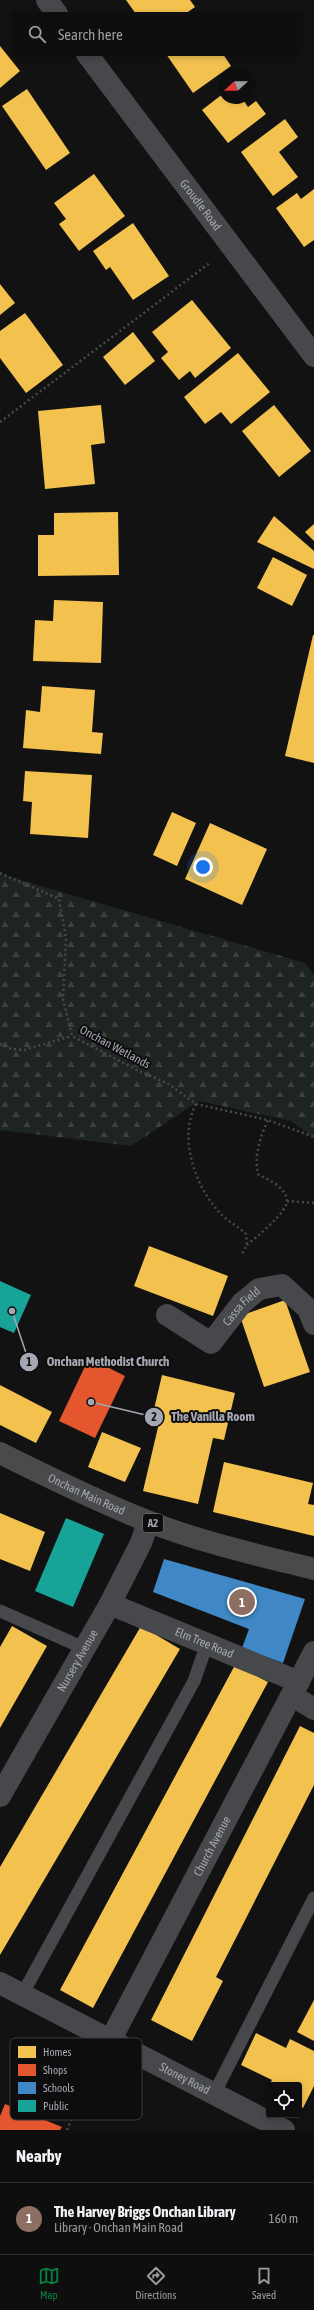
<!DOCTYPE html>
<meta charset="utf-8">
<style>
body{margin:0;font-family:"Asap Condensed",sans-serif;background:#171717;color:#f1f3f6}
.controls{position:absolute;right:12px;bottom:12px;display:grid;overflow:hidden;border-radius:4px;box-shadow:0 2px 6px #0003}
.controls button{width:36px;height:36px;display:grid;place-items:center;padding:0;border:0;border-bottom:1px solid #2e2e2e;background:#0e0e0e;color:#f1f3f6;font:20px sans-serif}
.compass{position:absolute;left:218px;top:68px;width:36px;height:36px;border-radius:50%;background:#0e0e0e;box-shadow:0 2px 6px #0003;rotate:249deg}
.you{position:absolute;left:203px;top:867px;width:14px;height:14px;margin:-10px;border:3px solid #fff;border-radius:50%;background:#1a73e8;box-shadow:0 0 0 6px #1a73e833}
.badge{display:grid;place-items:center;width:26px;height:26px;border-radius:50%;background:#0b8043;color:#fff;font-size:13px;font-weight:700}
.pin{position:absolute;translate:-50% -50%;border:2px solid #fff;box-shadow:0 1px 4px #0006}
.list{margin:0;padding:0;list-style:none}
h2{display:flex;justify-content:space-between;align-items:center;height:52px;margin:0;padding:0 16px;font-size:17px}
h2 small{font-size:13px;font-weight:400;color:#9b9c9e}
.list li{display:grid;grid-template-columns:26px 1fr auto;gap:12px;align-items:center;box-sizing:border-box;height:72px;padding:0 16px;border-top:1px solid #2e2e2e}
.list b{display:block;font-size:15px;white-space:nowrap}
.list p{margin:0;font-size:13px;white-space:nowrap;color:#9b9c9e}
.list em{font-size:13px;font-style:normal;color:#9b9c9e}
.icon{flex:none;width:22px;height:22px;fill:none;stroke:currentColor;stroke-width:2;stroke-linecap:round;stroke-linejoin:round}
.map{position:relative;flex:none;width:314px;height:2130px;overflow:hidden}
.search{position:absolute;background:#0e0e0e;box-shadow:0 2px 6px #0003;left:12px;right:12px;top:12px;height:44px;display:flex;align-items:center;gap:10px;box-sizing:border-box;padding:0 14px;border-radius:4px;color:#9b9c9e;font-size:15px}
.sheet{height:124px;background:#0e0e0e}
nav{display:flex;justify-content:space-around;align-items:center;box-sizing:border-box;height:56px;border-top:1px solid #2e2e2e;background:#0e0e0e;font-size:11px;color:#9b9c9e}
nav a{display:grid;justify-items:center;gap:2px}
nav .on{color:#0b8043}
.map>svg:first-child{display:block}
.forest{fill:url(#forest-firs)}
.homes{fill:#f2c14e}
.shops{fill:#e4572e}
.schools{fill:#3f88c5}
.public{fill:#17a398}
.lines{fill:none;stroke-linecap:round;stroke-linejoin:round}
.path{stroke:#48494c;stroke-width:2.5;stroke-dasharray:2 3;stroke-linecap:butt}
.service{stroke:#47484b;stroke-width:13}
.minor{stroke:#47484b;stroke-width:22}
.trunk{stroke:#494a4c;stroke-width:22}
.labels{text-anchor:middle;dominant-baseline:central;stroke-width:4;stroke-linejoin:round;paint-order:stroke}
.shield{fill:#0d0d0e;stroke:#777981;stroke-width:1}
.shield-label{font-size:11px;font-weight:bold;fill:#a5a7b2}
.street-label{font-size:12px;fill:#a5a7b2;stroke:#0d0d0e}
.key{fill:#0d0d0e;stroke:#3b3b3f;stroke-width:1}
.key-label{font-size:11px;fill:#a5a7b2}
.leader{fill:none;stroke:#a5a7b2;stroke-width:1.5}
.callout-dot{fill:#a5a7b2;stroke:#0d0d0e;stroke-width:1.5}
.mark-label{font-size:12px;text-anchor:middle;font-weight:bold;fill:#111}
.callout-label{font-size:13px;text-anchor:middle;font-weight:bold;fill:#a5a7b2;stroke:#0d0d0e;stroke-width:4;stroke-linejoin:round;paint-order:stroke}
</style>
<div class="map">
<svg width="314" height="2130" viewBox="0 0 314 2130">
<defs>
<pattern id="forest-firs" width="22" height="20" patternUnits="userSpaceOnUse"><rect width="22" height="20" fill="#1e2420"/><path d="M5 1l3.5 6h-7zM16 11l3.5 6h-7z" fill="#3c413e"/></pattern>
</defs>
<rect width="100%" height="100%" fill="#121213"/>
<!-- forest -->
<path class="forest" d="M0,874L305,963L314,975V1138L291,1121L199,1101L131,1146L0,1130Z"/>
<!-- homes -->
<path class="homes" d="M126,0H190L195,7L185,14H136Z
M0,46L20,71L0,88Z
M166,54H223L231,66L193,93Z
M27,89L70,153L46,170L2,106Z
M224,93V98H242L248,107L256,101L266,114L228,143L202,110Z
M285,119L298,137L279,152L298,177L273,196L241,152Z
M94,174L125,216L79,251L59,224L66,219L54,203Z
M314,189V240L304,247L276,208L297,193L301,199Z
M133,223L169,276L133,300L110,267L106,270L93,251Z
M0,284L15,303L0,315Z
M192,300L231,348L195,378L190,371L179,380L161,358L168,352L152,332Z
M25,313L63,365L26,393L0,358V331Z
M133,332L155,361L125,385L103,357Z
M238,353L270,392L231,424L221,412L205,424L184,397Z
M101,405L105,443L91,445L95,484L45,489L38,411Z
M274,405L311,451L279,477L242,431Z
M118,512L119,575L38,576V535H54V513Z
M274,516L314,551V569L257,542Z
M314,524V541L305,532Z
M273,557L307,575L292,606L257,588Z
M54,600L103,602L101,663L33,661L35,620L53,621Z
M313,635H314V763L285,756Z
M42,686L95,690L92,732L103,733L101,754L23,748L26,710L40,712Z
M25,771L92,775L88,838L30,834L32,802L23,801Z
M172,812L196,823L177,866L153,855Z
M210,823L267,849L242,905L185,879Z
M149,1246L228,1276L213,1316L134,1286Z
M285,1300L310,1372L264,1387L240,1316Z
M162,1375L235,1393L224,1440L213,1438L198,1504L143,1491L159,1423L151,1422Z
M0,1385L52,1412L36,1443L0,1425Z
M102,1432L141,1448L125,1482L88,1467Z
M224,1462L313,1483L308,1504L314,1505V1536L213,1512Z
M0,1513L45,1532L30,1571L0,1559Z
M12,1626L47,1646L0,1728V1647Z
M141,1626L180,1649L0,1955V1867Z
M235,1665L268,1682L93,2008L60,1990Z
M300,1726L314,1733V1785L216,1977L223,1981L192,2041L151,2020Z
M314,2000V2041L297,2032Z
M256,2033L286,2048L290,2039L314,2051V2086L303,2108L299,2106V2085H269L272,2080L241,2065Z"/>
<!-- shops -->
<path class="shops" d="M89,1358L125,1376L95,1438L59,1421Z
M5,2104L62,2127L60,2130H0V2116Z"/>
<!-- schools -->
<path class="schools" d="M164,1559L305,1599L283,1663L242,1648L249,1629L153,1592Z"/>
<!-- public -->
<path class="public" d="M0,1281L31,1295L14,1333L0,1327Z
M66,1518L104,1534L73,1607L35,1591Z"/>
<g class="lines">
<!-- path -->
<path class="path" d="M0,422L211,262
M0,873L59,899L66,938L63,999L72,1036L135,1069L167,1083L196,1104L268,1120L314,1137
M0,1044L12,1049L24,1050L72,1036
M196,1104C178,1137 195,1187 220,1213C227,1221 238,1226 246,1234L247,1245L242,1254
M287,1201L314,1203
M247,1245C255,1238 289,1211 287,1200C285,1186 268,1180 258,1174C254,1156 260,1137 268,1120
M67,2130L84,2089L98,2063"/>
<!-- service -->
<path class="service" d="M0,1611L84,1648
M22,1995L194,1681L207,1644
M214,2094L314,1898"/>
<!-- minor -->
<g class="minor">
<path d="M47,0L57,14"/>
<path id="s1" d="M87,54L314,356"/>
<path id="s2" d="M167,1315L211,1343L242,1303L259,1289L282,1285L308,1309L314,1324"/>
<path id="s3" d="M110,1604L299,1682"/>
<path d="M293,1696L314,1709"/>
<path id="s4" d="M0,1796L110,1604L141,1543L148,1522"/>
<path id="s5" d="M0,1983L284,2130"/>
<path id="s6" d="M110,2041L314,1652"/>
</g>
<!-- trunk -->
<path class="trunk" id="s7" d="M0,1453C48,1477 97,1501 147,1521C200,1542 258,1555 314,1569"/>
</g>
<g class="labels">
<!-- shield labels -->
<rect class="shield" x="143" y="1514" width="20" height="18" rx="3"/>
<g class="shield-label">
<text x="153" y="1523">A2</text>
</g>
<!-- street labels -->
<g class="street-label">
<text stroke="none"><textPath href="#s1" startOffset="189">Groudle Road</textPath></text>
<text transform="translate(115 1047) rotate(28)">Onchan Wetlands</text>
<text stroke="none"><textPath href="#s2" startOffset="100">Cassa Field</textPath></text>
<text stroke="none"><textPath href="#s7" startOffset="96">Onchan Main Road</textPath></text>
<text stroke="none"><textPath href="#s3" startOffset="102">Elm Tree Road</textPath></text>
<text stroke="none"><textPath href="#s4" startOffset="156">Nursery Avenue</textPath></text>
<text stroke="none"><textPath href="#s6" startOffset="220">Church Avenue</textPath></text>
<text stroke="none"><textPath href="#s5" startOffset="208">Stoney Road</textPath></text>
</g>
</g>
<!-- legend -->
<rect x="10" y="2038" width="132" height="82" rx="6" class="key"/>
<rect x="18" y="2046" width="18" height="12" fill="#f2c14e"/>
<rect x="18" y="2064" width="18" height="12" fill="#e4572e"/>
<rect x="18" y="2082" width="18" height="12" fill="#3f88c5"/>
<rect x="18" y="2100" width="18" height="12" fill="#17a398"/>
<g class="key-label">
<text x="43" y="2056">Homes</text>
<text x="43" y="2074">Shops</text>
<text x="43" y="2092">Schools</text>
<text x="43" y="2110">Public</text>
</g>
<!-- callouts -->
<path class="leader" d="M12 1311L29 1362M91 1402L154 1417"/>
<g class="callout-dot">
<circle cx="12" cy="1311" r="4"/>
<circle cx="91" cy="1402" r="4"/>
<circle cx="29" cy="1362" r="10"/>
<circle cx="154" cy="1417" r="10"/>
</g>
<g class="mark-label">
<text x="29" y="1366">1</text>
<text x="154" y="1421">2</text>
</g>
<g class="callout-label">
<text x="108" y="1366">Onchan Methodist Church</text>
<text x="213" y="1421">The Vanilla Room</text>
</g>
</svg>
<div class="controls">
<button><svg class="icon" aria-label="locate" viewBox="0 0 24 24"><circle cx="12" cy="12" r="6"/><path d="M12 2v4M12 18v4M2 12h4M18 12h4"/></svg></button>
</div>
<svg class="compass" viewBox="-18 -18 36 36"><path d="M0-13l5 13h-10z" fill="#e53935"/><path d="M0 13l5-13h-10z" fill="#9b9c9e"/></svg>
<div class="you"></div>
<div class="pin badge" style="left:242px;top:1602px;background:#8d6e63">1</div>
<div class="search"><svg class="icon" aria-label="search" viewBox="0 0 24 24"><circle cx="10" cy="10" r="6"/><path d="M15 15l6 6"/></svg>Search here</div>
</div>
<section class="sheet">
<h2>Nearby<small></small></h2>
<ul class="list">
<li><span class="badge" style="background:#8d6e63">1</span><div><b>The Harvey Briggs Onchan Library</b><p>Library · Onchan Main Road</p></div><em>160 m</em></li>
</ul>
</section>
<nav>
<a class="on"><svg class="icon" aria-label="map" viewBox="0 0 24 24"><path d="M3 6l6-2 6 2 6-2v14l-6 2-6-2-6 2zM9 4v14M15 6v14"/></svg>Map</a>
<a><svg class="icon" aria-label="directions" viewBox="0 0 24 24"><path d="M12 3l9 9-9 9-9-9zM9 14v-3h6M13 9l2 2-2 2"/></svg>Directions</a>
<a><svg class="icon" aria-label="saved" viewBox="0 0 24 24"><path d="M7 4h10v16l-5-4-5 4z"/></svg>Saved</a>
</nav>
